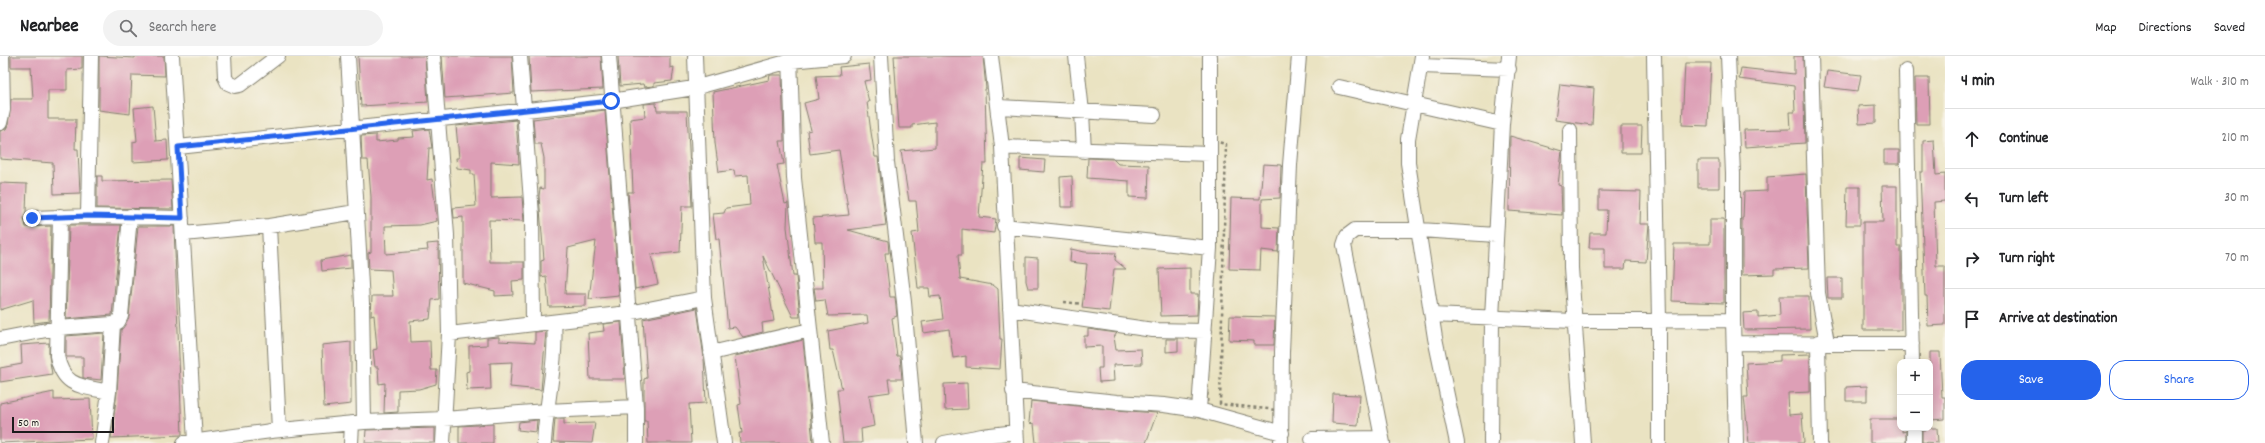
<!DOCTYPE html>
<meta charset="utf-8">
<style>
body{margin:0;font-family:Dekko,sans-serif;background:#f2f2f2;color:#202124}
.controls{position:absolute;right:12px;bottom:12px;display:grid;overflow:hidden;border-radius:8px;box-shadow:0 2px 10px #0003}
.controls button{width:36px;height:36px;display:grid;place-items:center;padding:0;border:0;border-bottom:1px solid #e0e0e0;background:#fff;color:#202124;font:20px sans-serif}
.scale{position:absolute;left:12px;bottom:10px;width:102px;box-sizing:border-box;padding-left:4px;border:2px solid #1c1c1c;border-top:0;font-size:11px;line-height:14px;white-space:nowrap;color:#1c1c1c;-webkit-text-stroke:3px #f7f3e8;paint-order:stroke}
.stop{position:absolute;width:12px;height:12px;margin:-9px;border:3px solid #2563eb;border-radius:50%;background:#fff}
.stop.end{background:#2563eb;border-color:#fff;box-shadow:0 1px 4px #0008}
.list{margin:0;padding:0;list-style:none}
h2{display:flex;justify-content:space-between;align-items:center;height:52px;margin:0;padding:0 16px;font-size:17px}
h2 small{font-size:13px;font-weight:400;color:#757577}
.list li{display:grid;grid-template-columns:26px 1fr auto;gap:12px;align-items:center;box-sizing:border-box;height:60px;padding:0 16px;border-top:1px solid #e0e0e0}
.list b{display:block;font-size:15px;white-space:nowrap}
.list em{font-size:13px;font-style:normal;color:#757577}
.actions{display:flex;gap:8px;padding:12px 16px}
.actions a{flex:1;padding:9px 0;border:1px solid #2563eb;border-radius:16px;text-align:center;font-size:14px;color:#2563eb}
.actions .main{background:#2563eb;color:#fff}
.icon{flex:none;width:22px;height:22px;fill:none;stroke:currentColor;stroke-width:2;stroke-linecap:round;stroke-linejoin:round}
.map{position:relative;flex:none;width:1945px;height:387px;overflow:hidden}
header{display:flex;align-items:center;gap:24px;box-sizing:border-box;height:56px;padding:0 20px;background:#fff;border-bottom:1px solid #e0e0e0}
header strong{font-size:19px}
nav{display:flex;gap:22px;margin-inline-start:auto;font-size:14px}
.search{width:280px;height:36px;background:#f2f2f2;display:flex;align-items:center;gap:10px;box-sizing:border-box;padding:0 14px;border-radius:22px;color:#757577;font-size:15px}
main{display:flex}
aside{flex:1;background:#fff}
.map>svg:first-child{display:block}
.building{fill:#dd9fb6}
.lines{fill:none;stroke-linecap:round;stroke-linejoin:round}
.minor-casing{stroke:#83806f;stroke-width:16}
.path{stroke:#83806f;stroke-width:2.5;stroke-dasharray:3 3;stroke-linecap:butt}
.minor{stroke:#fff;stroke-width:14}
.route{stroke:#2563eb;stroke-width:5}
</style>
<header>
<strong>Nearbee</strong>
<div class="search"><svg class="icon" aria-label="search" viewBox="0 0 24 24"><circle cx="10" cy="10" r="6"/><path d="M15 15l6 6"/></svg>Search here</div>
<nav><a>Map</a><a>Directions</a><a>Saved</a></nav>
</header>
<main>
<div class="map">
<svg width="1945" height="387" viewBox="0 0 1945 387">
<rect width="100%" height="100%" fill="#f7f3e8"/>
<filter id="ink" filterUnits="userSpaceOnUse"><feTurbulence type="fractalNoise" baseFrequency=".025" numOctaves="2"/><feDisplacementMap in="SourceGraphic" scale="8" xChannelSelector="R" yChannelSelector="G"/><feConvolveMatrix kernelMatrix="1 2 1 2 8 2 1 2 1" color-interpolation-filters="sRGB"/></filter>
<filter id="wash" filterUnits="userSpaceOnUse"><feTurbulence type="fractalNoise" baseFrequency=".012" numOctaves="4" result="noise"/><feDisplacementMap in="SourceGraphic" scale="16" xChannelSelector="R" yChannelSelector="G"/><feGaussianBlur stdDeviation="0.9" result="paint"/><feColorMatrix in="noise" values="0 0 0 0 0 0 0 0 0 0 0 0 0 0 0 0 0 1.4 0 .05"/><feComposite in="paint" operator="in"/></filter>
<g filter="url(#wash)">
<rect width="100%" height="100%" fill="#eae3c2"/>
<g id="blocks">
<!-- building -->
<path class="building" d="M11,0H82V13L67,14V34H48V63H76L75,93H78L80,137L54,138L53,107L0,103V75L6,73L8,69L11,43H33L31,11H11Z
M99,0L135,2V0H164L165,20L132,19L130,58L99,54Z
M358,0H425L428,46L361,50Z
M442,0H512L514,37L445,42Z
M529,0H601L603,33L531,36Z
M618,0H670V12L674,11L672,25L654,27V30L644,31L643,28L620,30Z
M894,0H983L986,33H985L987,108H983L979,161L996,163L994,177L962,173V199H958L960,223L993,229L998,233L1000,283H1002L1000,313L966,311V300L953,302L949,273L924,277L922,266L943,263L940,240L930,241L929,232H918L912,177L919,176L916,145H909L901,95L935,92V66L912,69V72H899Z
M1794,0H1803L1805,87L1745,91L1744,74L1791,73L1790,56H1795L1794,30L1739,23L1741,12L1794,18Z
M1685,7H1711L1708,70L1682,69Z
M869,8L871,24L864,25L869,46H867L871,76L875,101H878L886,169L848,174L888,185L889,197H885L890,241H895L897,260L892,262L897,300H900L902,323H888L890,336L869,339L874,370L861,373L862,387H843L837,333H842L833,294H830L828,275L868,267L867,259L828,260L825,244L816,245L814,232H823L822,186H815L813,162L849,159L839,94L810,98L807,75L811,74L804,47L819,43L816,20L840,19L839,11Z
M1827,15L1861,19L1858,35L1824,31Z
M770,19H782L784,85H780L784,108L777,109L785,148L788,147L787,171L793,220H796L800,261H793L763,200L774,265L762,267L763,276L743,281L735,271L728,272L719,183H716L713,158L724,157L726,152L750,149L748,119L735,120L734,114L719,116L715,87L713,36L769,24Z
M1915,22H1929L1930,68H1916Z
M1560,28L1594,32L1592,69L1555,64Z
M656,47L657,55H687L692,150H682L680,196L651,199L658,228L635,233L628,136H633L630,63L645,61L644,48Z
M1876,49V67L1859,68L1858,50Z
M153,50L156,85L167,84L168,104L133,106V86L137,85L134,52Z
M605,54L619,240L589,243L596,185L568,192L565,238H586V250L549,251L546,220L541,221V205L544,204L539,140L540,132L544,133V102L541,88H535L533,63Z
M516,64L519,108L491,106V142L522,141L524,165L489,164L490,206H524V224L512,225L513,239L495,240V235L463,227V161L454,162L453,152L476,150L474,118H471V114L457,112L456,102H459L456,70Z
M1621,70H1642L1641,97H1621Z
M429,73L432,92H429L427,124L432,123L437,165L420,169L385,170L386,198L428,194L427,188L438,187L439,243L432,244L430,263L410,265L411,286L430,285L431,314H437L436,328L419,333L398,334V356L384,357L385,327L379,328L378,311H375L373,294L377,293L374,259L371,260L372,240H393L391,214L369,213L368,197L371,196V141L368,104H362L361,80L376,79V86L398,84V82L414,81L413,75Z
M1510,80L1562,95L1558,129L1561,130L1562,159L1509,155Z
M1934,84L1936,119L1945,118V145L1934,146L1936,210H1945V269L1928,270L1927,240H1925L1920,116H1923V85Z
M1884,94H1899V108H1884Z
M1020,102L1045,104L1044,116L1020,114Z
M1088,102L1113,103L1118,108L1149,109L1148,142L1129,141V125L1087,122Z
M1698,104H1719V132H1698Z
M1263,108L1281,109L1280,142L1262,143V171L1279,172L1278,196L1261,194L1260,214L1229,213L1231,142L1260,143Z
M1806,118L1809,212L1774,213V218L1742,219V162H1743L1744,136L1767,135V121Z
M97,120H102V125L171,124L173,153L97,152Z
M1072,120L1073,151H1061L1060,121Z
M0,127L27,128L26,156L24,162L26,171L51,170L49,265L34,267L33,244L0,254Z
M1882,130H1897V191H1901V274H1863V166H1883Z
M1847,131H1860V169H1846Z
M1599,135L1641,136L1640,168H1649L1646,206L1626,205L1625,213H1605V192H1589L1590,177H1606L1607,154H1599Z
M1710,163H1724V247L1672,245L1674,188H1710Z
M69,169H121L112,259L66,263Z
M138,170H174L182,379L111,382L117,336L121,274L129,261Z
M1071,193L1085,196L1116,197L1115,204L1126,213H1114L1109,255L1082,252L1087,208L1070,206Z
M351,199V212L322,215L321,204Z
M1026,201L1038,202V232H1028L1026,225Z
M1190,212V238H1198L1197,259L1161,260L1159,213Z
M1827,222H1842V242H1828Z
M1779,240H1809L1810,273L1744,274L1743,257L1758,256V261L1780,259Z
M697,252L704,302L706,347L689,348L691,387H648L647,365H644V323L647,322L643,263Z
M1230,260L1275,261L1274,289H1254V285L1229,284Z
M621,266L625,323H590L588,277L604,275L603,268Z
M1088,273L1117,277L1114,281L1116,294L1141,293L1142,308L1113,309L1114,325L1099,326L1098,312H1102V290L1084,291V280H1088Z
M546,275L541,334L510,331L512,306L490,307L491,333L467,334L466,316L469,315V290L487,289V282L499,281V285L535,287V276Z
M104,277L101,324L83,322V301H66V280Z
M1166,283H1178V295L1166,296Z
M803,284L813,387H740L739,377H742L738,349L741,348L735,300Z
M351,286V348L324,351L322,289Z
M49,287V300L52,318L0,326V312L22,308L21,289Z
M1930,296H1940L1942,341H1945V363L1930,364Z
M1810,298V336L1788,337L1789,359L1802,358L1804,387H1749L1744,341H1748L1746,307L1780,305V299Z
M967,327L968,353L945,354L944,328Z
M1867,330V345H1846V331Z
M54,336V344L90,343L92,383L0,387V347Z
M1333,338L1360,339L1358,369L1332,367Z
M1031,345L1116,354L1157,357L1146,387H1036L1034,368L1029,367Z
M555,363H564V368L595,367L592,387L553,386Z
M1870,363H1900V372H1902V376L1906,375V387H1870Z
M537,364L536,376L518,374L519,366Z
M493,368V387H459V370Z
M435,372V387H365L366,374Z
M1926,372H1937L1938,387L1922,386V374H1926Z"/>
</g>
</g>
<g filter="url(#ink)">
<use href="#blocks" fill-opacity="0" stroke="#83806f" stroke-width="1"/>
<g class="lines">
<defs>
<path id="minor" d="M172,0L195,385
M224,0L225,21L228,27L235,30L240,29L278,0
M348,0L362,247L364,366
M433,0L447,179L449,278L443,387
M520,0L532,159L533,268
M609,0L636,351V387
M695,0L704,242L724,387
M790,0L794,122L822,387
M881,0L887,106L904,246L916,387
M991,0L1002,91L1017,387
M1076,0L1082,56L1084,95
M1422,0L1408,83V107L1435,282L1457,387
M1654,0L1659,264V387
M1728,0L1733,118V264L1736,387
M1811,0L1818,237L1827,286
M1421,10L1509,13
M1906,15L1912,306
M1339,31L1502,68
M999,51L1154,59
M0,67L3,54L2,0
M1570,74L1571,212L1583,387
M178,91L611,45L694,32L790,5L844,0
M1002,91L1210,98
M60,160L57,300C63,331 81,330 109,336
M88,160L91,0
M32,162L88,160L182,162
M269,170L279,374
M1004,170L1210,192
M183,178L269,170L356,156
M1010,253L1153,274L1205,275
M1432,259L1574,265L1733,264
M449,278L628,257L704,242
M0,283L57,272L113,268L118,266L121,260L130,160
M1818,286L1820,387
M1734,287L1912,288
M711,297L810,274
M1013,335L1117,346L1164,349L1199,354L1282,377
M1199,354L1210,192V0
M1914,372V387
M1312,383L1382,382
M102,387L109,336L113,268
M184,387L271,375L364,366L444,363L546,355L636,351
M351,387L352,368
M544,387C546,346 557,307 554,266
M944,387L982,380L1016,376
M1281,387L1282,296L1290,109L1299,0
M1383,387L1344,189L1347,180L1355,174H1420L1496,179
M1491,387L1492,262L1502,68L1509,0"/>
</defs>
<!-- minor casing -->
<use href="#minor" class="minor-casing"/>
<!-- path -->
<path class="path" d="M1214,85L1226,88L1220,348L1277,354L1278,370L1207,353Z
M1064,246L1083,248"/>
<!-- minor -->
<use href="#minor" class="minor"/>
</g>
</g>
<g class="lines" filter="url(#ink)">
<!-- route -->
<path class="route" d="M32,162L88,160L182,162L178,91L611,45"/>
</g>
</svg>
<div class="controls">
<button>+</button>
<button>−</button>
</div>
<div class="scale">50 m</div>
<div class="stop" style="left:611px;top:45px"></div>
<div class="stop end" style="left:32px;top:162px"></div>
</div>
<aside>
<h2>4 min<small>Walk · 310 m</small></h2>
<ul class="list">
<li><svg class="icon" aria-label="ahead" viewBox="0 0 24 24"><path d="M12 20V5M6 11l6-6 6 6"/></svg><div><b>Continue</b></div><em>210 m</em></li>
<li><svg class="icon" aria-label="left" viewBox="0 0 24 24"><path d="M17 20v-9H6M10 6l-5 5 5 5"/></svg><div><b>Turn left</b></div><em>30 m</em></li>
<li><svg class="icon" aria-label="right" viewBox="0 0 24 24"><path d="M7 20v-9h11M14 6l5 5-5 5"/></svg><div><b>Turn right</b></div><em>70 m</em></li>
<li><svg class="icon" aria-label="arrive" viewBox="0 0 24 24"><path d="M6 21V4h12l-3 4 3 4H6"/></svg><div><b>Arrive at destination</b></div></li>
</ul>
<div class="actions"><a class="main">Save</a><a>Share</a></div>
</aside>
</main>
